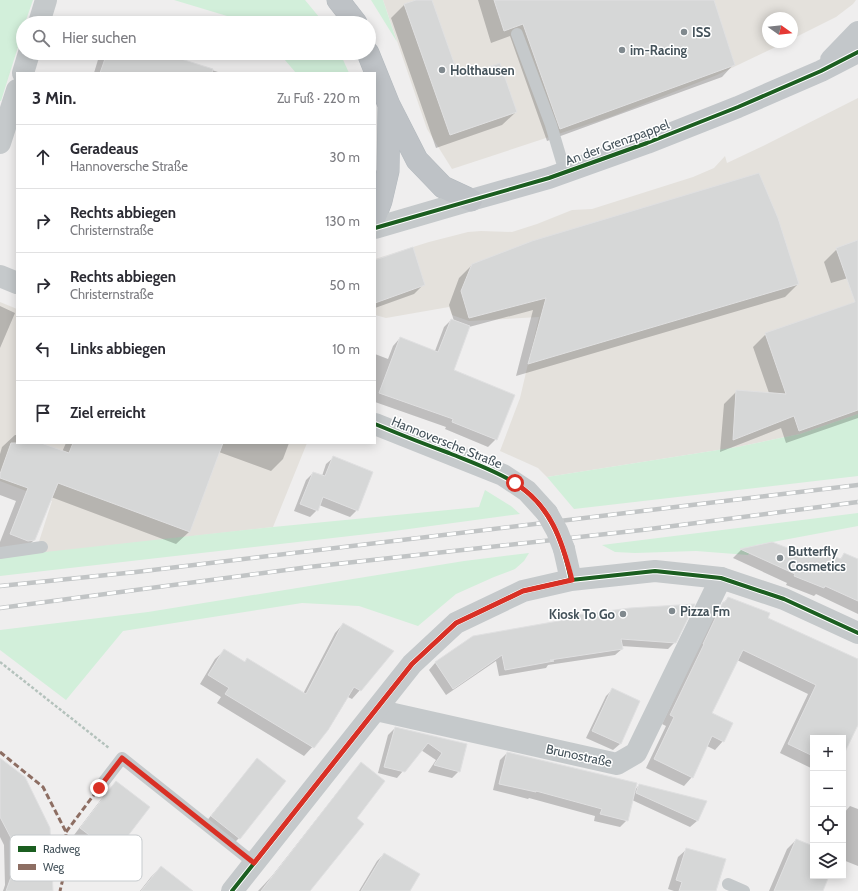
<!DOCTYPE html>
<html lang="de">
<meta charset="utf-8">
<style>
body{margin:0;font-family:Cabin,sans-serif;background:#f2f2f3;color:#2b2b33}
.controls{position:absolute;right:12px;bottom:12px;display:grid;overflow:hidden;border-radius:0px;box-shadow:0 2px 10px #0003}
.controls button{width:36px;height:36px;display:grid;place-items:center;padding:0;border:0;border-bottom:1px solid #e1e1e2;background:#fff;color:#2b2b33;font:20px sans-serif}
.compass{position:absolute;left:762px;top:12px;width:36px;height:36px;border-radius:50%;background:#fff;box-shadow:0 2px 10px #0003;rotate:105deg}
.stop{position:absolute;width:12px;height:12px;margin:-9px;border:3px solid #d93025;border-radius:50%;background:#fff}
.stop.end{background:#d93025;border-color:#fff;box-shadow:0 1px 4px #0008}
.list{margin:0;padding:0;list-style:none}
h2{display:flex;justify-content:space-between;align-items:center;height:52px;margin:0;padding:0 16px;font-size:17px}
h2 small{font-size:13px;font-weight:400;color:#7c7c81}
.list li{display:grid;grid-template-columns:26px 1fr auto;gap:12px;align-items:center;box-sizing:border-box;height:64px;padding:0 16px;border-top:1px solid #e1e1e2}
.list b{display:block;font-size:15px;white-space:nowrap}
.list p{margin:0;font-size:13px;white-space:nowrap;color:#7c7c81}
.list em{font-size:13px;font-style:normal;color:#7c7c81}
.icon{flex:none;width:22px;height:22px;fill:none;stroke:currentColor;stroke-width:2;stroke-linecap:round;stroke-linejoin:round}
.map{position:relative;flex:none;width:858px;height:891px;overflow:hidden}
.search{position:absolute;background:#fff;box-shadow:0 2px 10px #0003;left:16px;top:16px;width:360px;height:44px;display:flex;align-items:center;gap:10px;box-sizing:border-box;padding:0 14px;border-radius:22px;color:#7c7c81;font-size:15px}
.panel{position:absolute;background:#fff;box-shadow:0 2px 10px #0003;left:16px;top:72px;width:360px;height:372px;border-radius:0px}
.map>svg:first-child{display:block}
.commercial{fill:#e4e1dc}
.green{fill:#d2efda}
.shadow{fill:#0003}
.building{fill:#d6d7d7;stroke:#e0e0e1}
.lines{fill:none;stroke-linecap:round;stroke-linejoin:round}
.trunk-casing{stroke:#b3b9be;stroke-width:23}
.path{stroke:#b4c2bc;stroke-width:2.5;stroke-dasharray:3 2;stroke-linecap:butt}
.service{stroke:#c5c9cb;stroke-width:12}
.minor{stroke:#c5c9cb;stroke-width:22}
.tertiary{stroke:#c5c9cb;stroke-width:22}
.primary{stroke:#c3c7ca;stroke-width:22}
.trunk{stroke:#bec2c6;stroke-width:22}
.rail-casing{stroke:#c1c4c5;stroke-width:4.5}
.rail{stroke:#fff;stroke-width:3;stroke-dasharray:9;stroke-linecap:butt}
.tertiary-bridge{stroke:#c5c9cb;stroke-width:22}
.quiet{stroke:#8d6e63;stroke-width:3;stroke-dasharray:6 3;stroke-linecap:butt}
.cycleway-casing{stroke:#fff;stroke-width:6}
.cycleway{stroke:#1b5e20;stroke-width:4}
.route{stroke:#d93025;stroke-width:5}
.poi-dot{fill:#80898e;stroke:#fff;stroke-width:1.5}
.labels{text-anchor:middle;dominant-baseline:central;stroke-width:3;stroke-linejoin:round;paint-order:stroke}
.poi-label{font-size:13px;font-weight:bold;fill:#45535b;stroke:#fff;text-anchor:start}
.street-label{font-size:13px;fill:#45535b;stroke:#fff}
.key{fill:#fff;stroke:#c7cbce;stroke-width:1}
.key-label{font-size:11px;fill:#45535b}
</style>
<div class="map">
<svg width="858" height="891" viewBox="0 0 858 891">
<rect width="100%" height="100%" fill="#efeeee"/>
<!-- commercial -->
<path class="commercial" d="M383,0H856L853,4L836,17L792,39V18H768V42H786L717,75L610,117L452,169L427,129Z
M858,98V414L800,434L737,447L547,477L538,468L500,451L520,398L539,317L469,321L452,315L449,307L386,318L375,315V259L429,242L468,232L481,231L512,232L537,224L572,210L592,209L693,177L714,168L725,156L727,163L767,144Z
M0,302L17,309V443H307L273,527L35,554L52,501L0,481Z"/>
<!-- green -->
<path class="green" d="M0,0H33L25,23H23V31L1,101H0Z
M174,0H305L324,23H244L237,19Z
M371,0H383L397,42Z
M279,53H340L349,73H296Z
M858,414V476L574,509L547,477L737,447L800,434Z
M485,490L511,506L520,514L394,531L0,576V557L273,527L479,507Z
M858,513V526L756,545L748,555L696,551L635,553L615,552L602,545Z
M529,553L524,561L515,569L494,577L456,594L418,626L359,606L302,603L123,631L66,700L0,650V630L148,612L464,561Z"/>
<!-- shadow -->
<path class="shadow" d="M419,0H431L459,79L516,112L502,125L436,148L391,18L404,5Z
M478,0H713L734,64L722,77L547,141L510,36L491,43Z
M100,53H159L218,72L217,73H94Z
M858,241V275L831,283L824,262L837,249Z
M375,261L424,284L414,294L375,308Z
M473,264L798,284L785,297L516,376L533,310L469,327L452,371L496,439L488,447L445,429L446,427L375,402V354L388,359L393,346L400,338L435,351L444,327L451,320L454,321L449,305L459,278Z
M858,301V418L786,443L781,428L720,452L724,404L737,391L769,393L753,347L766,334Z
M0,306L15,313L0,348Z
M15,435H17V443H38L62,452L66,443H289L283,459L271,471L219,452L189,532L176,544L51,497L34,540L21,553L0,547V542L16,501L0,495V454L2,447Z
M333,458L357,510L350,517L319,505L317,510L310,517L294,511L306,480L313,473L322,476L326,464Z
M772,543L799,554L807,547L839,560L845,554L858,561V614L816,594L814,596L786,585L787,583L733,558L741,550Z
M728,598L766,618L858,661V722L843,754V738H813V769L780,753L808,694L737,660L710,713L723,741L715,750L707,746L692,777L684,786L646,768L666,726L662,724L715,612Z
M564,618L675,642L668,649L621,646L622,649L615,655L548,665L546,668L499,676L496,661L446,695L429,670L435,663L473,637L561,622Z
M343,624L360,690L352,699L348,697L328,730L304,756L217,703L221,697L200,684L215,659L224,651L244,663L247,660L303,694L335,633Z
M612,690L639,702L620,744L613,750L586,738L606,696Z
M395,728L465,744L459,771L452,778L428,772L436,760L421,750L397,778L378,773L388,735Z
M507,753L635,790L639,785L705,802L697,821L690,827L632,800L627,820L620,827L594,821L595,816L529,798L528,799L493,790L500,760Z
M0,759L50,891H3L5,885L4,845L0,837Z
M257,759L239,838L232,845L205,823Z
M355,770V819L304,891H258L272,876Z
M116,782L114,853L103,863L71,839L106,793Z
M850,806L858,809V866L843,860V814Z
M796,840L813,847V876H828L822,891H769L787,849Z
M687,849L715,891H674L668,889L678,857Z
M384,854L409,891H359L377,861Z
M161,867L192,891H140L151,877Z"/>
<!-- building -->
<path class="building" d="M416,0H432L459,77L500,63L517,112L450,135L404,4Z
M494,0H714L735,65L560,129L523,24L504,31Z
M107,53H162L213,69L212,73H100Z
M759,173L778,218L799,284L528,364L546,298L469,318L461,291L472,264L532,241Z
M858,240V410L799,431L794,416L733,440L736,390L786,394L765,333L855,302L836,248Z
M413,247L425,285L375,303V260Z
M451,319L470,326L454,370L515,395L497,440L452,422L453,419L379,393L400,337L438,352Z
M11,443H41L69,453L73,443H223L190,532L58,483L35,540L28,541L10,534L28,488L0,478V474Z
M333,456L373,472L358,511L323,497L318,511L300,504L313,472L325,476Z
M772,542L803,554L806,546L841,559L844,553L858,559V601L825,586L824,588L794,576L795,574L740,549Z
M728,597L770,613L768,618L858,659V725L843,756V738H813V756L788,744L816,685L743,650L712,713L733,723L724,742L712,736L693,778L654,759L674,717L670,715L704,644H703L723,602H725Z
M695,604L676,643L621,639L623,649L550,660L554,661L505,670L502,655L453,689L435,662L473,636L564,620L563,617L630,608Z
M343,623L394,651L361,691L354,687L328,730L314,748L225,694L229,688L208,675L224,649L245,662L247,658L306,694Z
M612,688L640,701L621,744L592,731Z
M395,727L467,744L460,772L434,765L442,753L428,743L405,772L384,767Z
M507,752L637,783L628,821L600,814L602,809L536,791V792L499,784Z
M0,758L25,777L50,828L53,891H6L11,877V838L0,817Z
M257,758L286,781L240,839L211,816Z
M361,762L385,781L357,818L364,824L310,891H261Z
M116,781L150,807L114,854L80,828Z
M639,784L707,801L698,821L636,793Z
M796,839L813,846V876H829L823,891H774Z
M686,848L726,859L716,891H679L682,882L676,880Z
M384,853L420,874L410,891H361Z
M161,866L193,891H141Z"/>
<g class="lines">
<defs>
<path id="trunk" d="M338,0L356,23
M368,53L389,105L417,160L443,187L471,200
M375,217L381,201L388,171L389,108"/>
</defs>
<!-- trunk casing -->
<use href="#trunk" class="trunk-casing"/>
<!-- path -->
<path class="path" d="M0,662L109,748"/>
<!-- service -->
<path class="service" d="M517,34L551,125L565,172
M0,553L42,547
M99,788L122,758L254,863
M728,884L744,891"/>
<!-- minor -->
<path class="minor" d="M39,23L46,0
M23,73L29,53
M0,143L17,90
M0,276L17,283
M376,710L617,764L636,753L721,578"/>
<!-- tertiary -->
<path class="tertiary" d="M375,228L471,200
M375,424L503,475L527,491L547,513
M564,549L571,580
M232,891L412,664L456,623L523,591L571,580L655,571L721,578L784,599L858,633"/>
<!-- primary -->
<path class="primary" d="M831,60L858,32
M471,200L549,178L647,143L738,107L821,71L858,52"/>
<!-- trunk -->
<use href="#trunk" class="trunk"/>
<defs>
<path id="rail" d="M0,586L136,572L858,485
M0,608L309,567L642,530L858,502"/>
</defs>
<!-- rail casing -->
<use href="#rail" class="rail-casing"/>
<!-- rail -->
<use href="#rail" class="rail"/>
<!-- tertiary-bridge -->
<path class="tertiary-bridge" d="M547,513L557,531L564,549"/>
<!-- quiet -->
<path class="quiet" d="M0,752L43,787L66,832L65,870L60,891
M66,832L99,788"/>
<defs>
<path id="cycleway" d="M375,228L549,178L647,143L738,107L821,71L858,52
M375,424C399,434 424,444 449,453C485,468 526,480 547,515C560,535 566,557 571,580
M232,891L412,664L456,623L523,591L571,580L655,571L721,578L784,599L858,633"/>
</defs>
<!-- cycleway casing -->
<use href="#cycleway" class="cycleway-casing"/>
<!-- cycleway -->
<use href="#cycleway" class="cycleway"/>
</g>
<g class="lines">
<!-- route -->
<path class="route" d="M99,788L122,758L254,863L412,664L456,623L523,591L572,580C562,540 551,506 515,483"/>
</g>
<!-- markers -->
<g class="poi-dot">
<circle cx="684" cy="32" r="4"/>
<circle cx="622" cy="50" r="4"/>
<circle cx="442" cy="70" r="4"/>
<circle cx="780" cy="558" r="4"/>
<circle cx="672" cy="611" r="4"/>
<circle cx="623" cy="614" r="4"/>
</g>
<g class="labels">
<!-- poi labels -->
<g class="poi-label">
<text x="692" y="32">ISS</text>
<text x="630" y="50">im-Racing</text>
<text x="450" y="70">Holthausen</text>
<text x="788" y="551">Butterfly<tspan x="788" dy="15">Cosmetics</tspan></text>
<text x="680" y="611">Pizza Fm</text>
<text x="615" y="614" text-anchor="end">Kiosk To Go</text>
</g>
<!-- street labels -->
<g class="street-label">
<text transform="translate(617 142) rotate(-20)">An der Grenzpappel</text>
<text transform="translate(447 442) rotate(22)">Hannoversche Straße</text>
<text transform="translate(579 755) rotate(12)">Brunostraße</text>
</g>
</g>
<!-- legend -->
<rect x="10" y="835" width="132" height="46" rx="6" class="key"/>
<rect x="18" y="846" width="18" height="6" fill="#1b5e20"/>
<rect x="18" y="864" width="18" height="6" fill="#8d6e63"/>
<g class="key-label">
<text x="43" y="853">Radweg</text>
<text x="43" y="871">Weg</text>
</g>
</svg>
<div class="controls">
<button>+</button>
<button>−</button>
<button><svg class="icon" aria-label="locate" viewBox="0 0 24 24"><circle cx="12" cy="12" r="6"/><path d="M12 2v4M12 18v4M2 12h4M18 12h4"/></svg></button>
<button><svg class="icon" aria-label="layers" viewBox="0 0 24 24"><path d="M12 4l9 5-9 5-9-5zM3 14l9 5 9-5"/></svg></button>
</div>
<svg class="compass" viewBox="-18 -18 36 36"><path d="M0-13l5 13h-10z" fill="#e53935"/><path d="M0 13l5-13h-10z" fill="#7c7c81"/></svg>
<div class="stop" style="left:515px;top:483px"></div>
<div class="stop end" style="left:99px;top:788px"></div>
<div class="search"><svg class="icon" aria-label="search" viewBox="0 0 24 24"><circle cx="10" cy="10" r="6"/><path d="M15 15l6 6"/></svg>Hier suchen</div>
<section class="panel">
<h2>3 Min.<small>Zu Fuß · 220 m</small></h2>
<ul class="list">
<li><svg class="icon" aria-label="ahead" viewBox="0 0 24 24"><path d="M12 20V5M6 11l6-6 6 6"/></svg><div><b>Geradeaus</b><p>Hannoversche Straße</p></div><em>30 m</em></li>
<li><svg class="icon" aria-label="right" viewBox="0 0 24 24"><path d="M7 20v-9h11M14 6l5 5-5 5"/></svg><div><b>Rechts abbiegen</b><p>Christernstraße</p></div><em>130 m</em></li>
<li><svg class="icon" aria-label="right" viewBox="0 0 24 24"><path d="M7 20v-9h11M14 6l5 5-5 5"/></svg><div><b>Rechts abbiegen</b><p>Christernstraße</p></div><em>50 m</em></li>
<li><svg class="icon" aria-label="left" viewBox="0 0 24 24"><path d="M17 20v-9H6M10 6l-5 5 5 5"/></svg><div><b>Links abbiegen</b></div><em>10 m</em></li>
<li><svg class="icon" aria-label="arrive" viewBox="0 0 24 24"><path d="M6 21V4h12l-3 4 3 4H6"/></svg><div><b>Ziel erreicht</b></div></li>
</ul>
</section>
</div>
